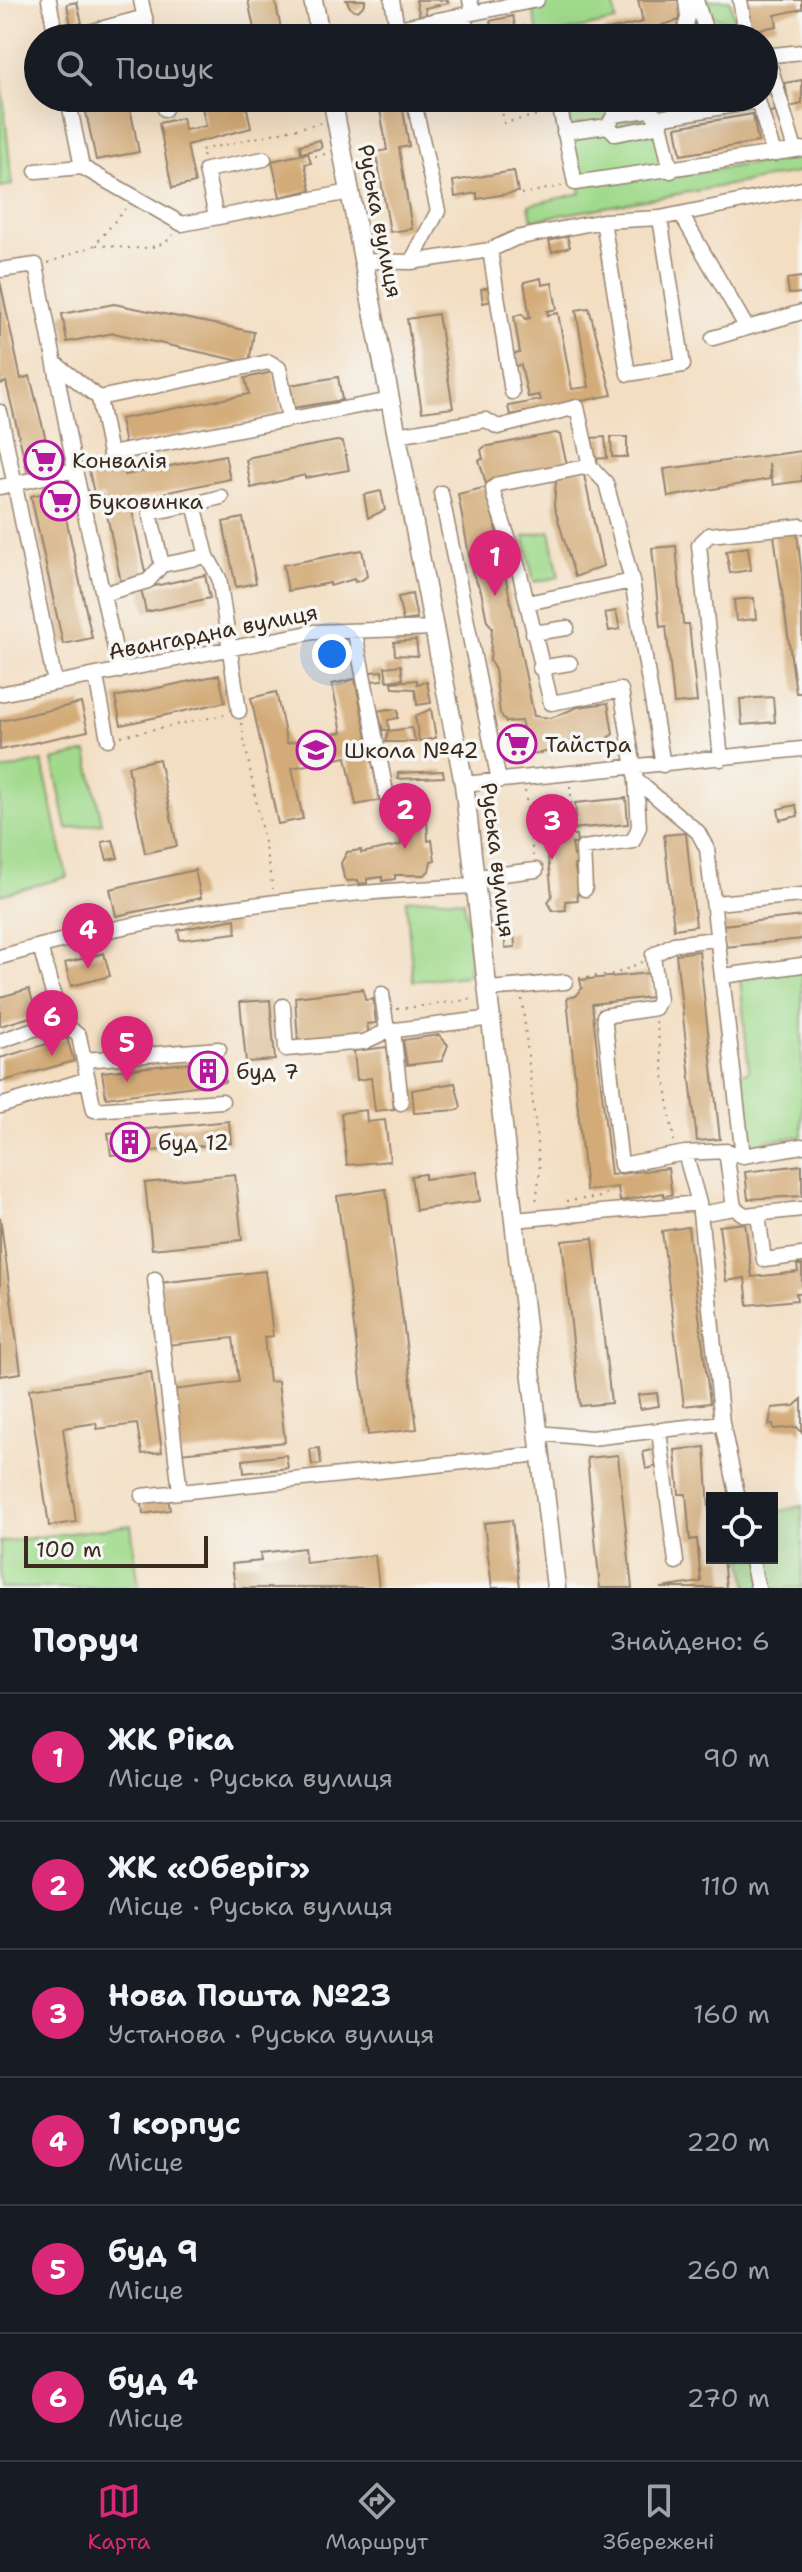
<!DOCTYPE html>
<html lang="uk">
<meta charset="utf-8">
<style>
body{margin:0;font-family:"Shantell Sans",sans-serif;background:#20242c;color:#f1f3f6}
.controls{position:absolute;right:24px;bottom:24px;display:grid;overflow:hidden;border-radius:0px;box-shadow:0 8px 32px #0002}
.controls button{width:72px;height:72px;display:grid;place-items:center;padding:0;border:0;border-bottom:2px solid #363941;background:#171b24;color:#f1f3f6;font:40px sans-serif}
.scale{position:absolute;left:24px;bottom:20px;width:184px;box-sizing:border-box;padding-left:8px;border:4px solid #3b2a1e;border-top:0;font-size:22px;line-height:28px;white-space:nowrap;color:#3b2a1e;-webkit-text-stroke:6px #f6f6f2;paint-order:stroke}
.you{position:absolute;left:332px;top:654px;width:28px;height:28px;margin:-20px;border:6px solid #fff;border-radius:50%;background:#1a73e8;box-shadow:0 0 0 12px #1a73e833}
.badge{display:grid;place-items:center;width:52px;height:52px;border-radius:50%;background:#db2777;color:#fff;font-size:26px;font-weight:700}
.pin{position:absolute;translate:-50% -66px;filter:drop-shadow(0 2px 4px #0008)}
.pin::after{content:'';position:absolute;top:42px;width:28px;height:24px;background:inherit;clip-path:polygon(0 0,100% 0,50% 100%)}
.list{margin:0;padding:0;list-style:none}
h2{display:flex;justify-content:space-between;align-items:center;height:104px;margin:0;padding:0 32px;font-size:34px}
h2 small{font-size:26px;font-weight:400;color:#9ea1a6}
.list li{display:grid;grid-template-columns:52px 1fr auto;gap:24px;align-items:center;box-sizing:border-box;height:128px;padding:0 32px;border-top:2px solid #363941}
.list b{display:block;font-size:30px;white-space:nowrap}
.list p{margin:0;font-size:26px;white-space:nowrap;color:#9ea1a6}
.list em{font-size:26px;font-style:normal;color:#9ea1a6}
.icon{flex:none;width:44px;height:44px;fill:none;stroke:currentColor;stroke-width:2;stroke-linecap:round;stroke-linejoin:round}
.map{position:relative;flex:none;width:802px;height:1588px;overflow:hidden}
.search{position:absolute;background:#171b24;box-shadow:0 8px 32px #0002;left:24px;right:24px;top:24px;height:88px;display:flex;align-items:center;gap:20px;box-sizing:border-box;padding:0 28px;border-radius:44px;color:#9ea1a6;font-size:30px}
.sheet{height:872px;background:#171b24}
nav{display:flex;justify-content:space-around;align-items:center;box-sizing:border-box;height:112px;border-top:2px solid #363941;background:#171b24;font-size:22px;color:#9ea1a6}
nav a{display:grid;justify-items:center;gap:4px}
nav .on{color:#db2777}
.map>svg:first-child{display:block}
.green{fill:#a1da8d;stroke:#6e8256;stroke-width:2}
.building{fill:#d3ab78}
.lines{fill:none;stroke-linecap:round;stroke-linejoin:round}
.minor-casing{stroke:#978470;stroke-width:17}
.major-casing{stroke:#978470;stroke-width:21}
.path{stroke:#978470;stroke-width:2;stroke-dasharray:2 6;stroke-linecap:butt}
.minor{stroke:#fff;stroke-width:14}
.major{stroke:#fff;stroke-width:18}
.labels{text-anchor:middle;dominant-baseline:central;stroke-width:7;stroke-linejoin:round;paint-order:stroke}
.street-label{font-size:22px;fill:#3b2a1e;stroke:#f6f6f2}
.poi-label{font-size:22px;fill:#3b2a1e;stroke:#f6f6f2;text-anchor:start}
</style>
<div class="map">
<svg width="802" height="1588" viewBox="0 0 802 1588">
<rect width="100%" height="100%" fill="#f6f6f2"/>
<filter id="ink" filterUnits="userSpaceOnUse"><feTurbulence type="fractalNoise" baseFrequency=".0125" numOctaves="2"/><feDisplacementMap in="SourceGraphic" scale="16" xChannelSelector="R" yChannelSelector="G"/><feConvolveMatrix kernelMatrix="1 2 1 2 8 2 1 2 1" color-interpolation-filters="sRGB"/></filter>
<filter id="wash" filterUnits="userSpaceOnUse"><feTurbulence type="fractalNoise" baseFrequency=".006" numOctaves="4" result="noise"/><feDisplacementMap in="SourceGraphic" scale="32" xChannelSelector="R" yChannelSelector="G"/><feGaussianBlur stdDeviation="1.8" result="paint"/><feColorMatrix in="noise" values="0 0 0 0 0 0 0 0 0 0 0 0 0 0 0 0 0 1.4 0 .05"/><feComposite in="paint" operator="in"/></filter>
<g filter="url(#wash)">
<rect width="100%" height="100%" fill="#f3dec2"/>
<!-- green -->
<path class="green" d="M531,0H613L616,21L539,37Z
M698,0H730L738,38H729L724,20L706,13Z
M0,65L12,185L0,187Z
M565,98H717L653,112L668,177L802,156V172L532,220L529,205L581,193Z
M550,531L559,577L534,582L524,536Z
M87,752L102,823L67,829L53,760Z
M42,761L67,877L0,895V771Z
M433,898L464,901L470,951L468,976L413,981L406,900Z
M795,970L802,975V1136L767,1140L765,1147L752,1149L747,1145L738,1075L749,1071L740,979Z
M802,1506V1588H748L743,1558H772V1513Z
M131,1525L139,1588H0V1542Z"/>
<g id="blocks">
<!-- building -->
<path class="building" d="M248,0H275L283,38H256Z
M346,0H365V4L358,11L351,9Z
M416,0H448V3L425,8L427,17L420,18Z
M638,0H679L680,20L662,25L664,38H573L643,22Z
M745,0H802V9L775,15L777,26L751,31Z
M77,2L82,23L71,26L67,4Z
M513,16L516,30L530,27L532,38H494L490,21Z
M802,80V104L789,107L785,83Z
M775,93L778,110L768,113L764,95Z
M83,98H128L139,152L96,160Z
M200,98H245L251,128L187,145L195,183L172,188L159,123L182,118L185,130L206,126Z
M378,98H401L409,146L399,148L412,229L390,232L376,152L387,150Z
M512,98H540L541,105L515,110Z
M753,114L758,142L681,155L676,127Z
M320,140L322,148L301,153L300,145Z
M308,153L311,163L305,164L311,190L280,197L272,161Z
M514,171L518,192L477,199V193L455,197L453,181Z
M567,236L570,247L552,252L549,241Z
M802,277V293L789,294L787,279Z
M541,278L542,285L552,283L557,309L547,311L548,315L558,313L572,389L589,387L576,310L589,308L612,395L510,415L508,406L541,400L539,395L528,397L521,365L514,366L512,354L520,353L514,316L522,314L526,319L530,318L524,282Z
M0,281L21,379L30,376L53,468L28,474L6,382L0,384Z
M490,287L492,301L483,303L481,289Z
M114,304L254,332L249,363L114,333L67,342L62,314Z
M438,314L453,408L422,412L407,319Z
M273,372L282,414L125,445L120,419L249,394L245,378Z
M338,377L342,400L294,408L290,385Z
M556,433L560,435L568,469L583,470L603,566L575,577L554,506L557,469L486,484L479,460L483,459L481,450L484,447Z
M605,437L607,458L593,459L591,438Z
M611,437H627V457H612Z
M337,441L343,442L349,470L305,478V475L251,488L246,460L251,457Z
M802,451V481L773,485L769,463L770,479L668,497L664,469Z
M225,455L230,479L130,500L146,577L121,582L103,496L95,498L88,466L106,462L108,471L123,466L125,475Z
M487,487L534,716L551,718L578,707L608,703L613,734L606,739L531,755L521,721L506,722L500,713L495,670L490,661L492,627L487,621L481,591L472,572L458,494Z
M60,490L92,638L63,644L31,496Z
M381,491L385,510L368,518L364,495Z
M243,518L256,583L236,587L223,522Z
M797,532L802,577V693H796L774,535Z
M676,546L683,624H689L697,702L674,704L666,626L660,627L652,548Z
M748,547L751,570L730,573L726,551Z
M362,550L367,576L362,580L355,582L354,579L330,586V583L288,591L283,565Z
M205,575L210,598L146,612L141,589Z
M412,594L417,619L403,621L398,597Z
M754,598L756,619L736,621L734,600Z
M616,611L620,629L609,631L605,613Z
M416,640L418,656L395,655L394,642Z
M401,665L403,679L387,681L385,667Z
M382,671L383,680L371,681L370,672Z
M219,675L225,702L121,725L115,697Z
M355,679L380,800L356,805L346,757L292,768L303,819L278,824L251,698L276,692L287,743L342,732L332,684Z
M417,680V684L427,682L431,703L417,705L415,689L393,688L392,682Z
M773,697L775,722L742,725L740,699Z
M81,703L88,731L0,750V721Z
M388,709L398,710V718L388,720L389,730H383L378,711Z
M431,709L436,738L419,741L415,716Z
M411,728L416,742H386L388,731Z
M159,759L177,846L145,853L128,766Z
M443,771L444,777L398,779V773Z
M626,798L628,824L571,829L572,835H576L577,844H572L574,856L578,855L579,864L574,865L581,894H577L578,900L565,901L566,910L553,911L548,902L552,896L548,857L544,851L547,846L544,818L557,813L576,817L575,803Z
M796,805L798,816L780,820L778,809Z
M417,813L427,818L428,841L432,840L435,860L431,861L429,871L424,875H395V879L382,881V877L367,879V883L359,884L358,880L348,881L344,878L341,863L347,852L361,850V853L401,845L400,820Z
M686,833L696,926L674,929L664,835Z
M113,840L118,858L107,860L102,842Z
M195,870L201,898L116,916L110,889Z
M802,916V939L726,947L723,925Z
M235,919L236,933L180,940L178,930Z
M514,932L515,947L505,948V933Z
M699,951L720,1139L697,1141L676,954Z
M104,953L110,976L71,986L65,963Z
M649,973L651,997L592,1004L611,1175L668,1168L672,1195L664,1196L663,1193L620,1201L618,1187L586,1191L567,998L576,996L582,988L580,980Z
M29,989L37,1015L0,1026V997Z
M363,989L365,1000L373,999L376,1023L367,1024L369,1035L298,1043L295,997Z
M270,1000L275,1060L246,1062L240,1002Z
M439,1035L448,1045L442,1061L407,1065L403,1040Z
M67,1038L74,1061L0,1082V1058Z
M387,1047L394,1109L375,1111L371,1078L357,1080L354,1051Z
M223,1059L225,1082L106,1098L102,1072Z
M455,1083L461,1107L458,1110L414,1113L412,1090Z
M366,1110L367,1122L385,1120L390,1161L347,1165L341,1113Z
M229,1121L231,1143L111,1155L108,1133Z
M802,1165V1196L748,1199L745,1172Z
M477,1172L480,1201L416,1210L411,1176L425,1174V1179Z
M235,1174L242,1240L152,1249L145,1183Z
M386,1189L417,1429L368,1435L337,1196Z
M0,1217L21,1373L0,1376Z
M745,1223L752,1277L798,1272L797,1265H802V1293H796L797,1300L748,1305L745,1278L726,1281L719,1226Z
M688,1227L710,1403L684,1406L662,1231Z
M593,1238L611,1403L580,1406L562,1241Z
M265,1271L273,1336L264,1337L269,1382L278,1381L285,1442L180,1453L172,1390L239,1382L233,1338L167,1345L160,1283Z
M151,1372L162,1452L142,1454L137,1424L97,1429L96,1423L63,1428L76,1522L49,1526L29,1389Z
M657,1393L659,1406L640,1409L638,1395Z
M802,1399V1433L797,1427L774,1429L773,1424L769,1425L772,1408L794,1406Z
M705,1447L712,1558H723L726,1588H661L701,1582L697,1539L690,1540L686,1494H679L675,1450Z
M319,1448L321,1464L312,1465L310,1449Z
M655,1449L658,1466L646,1469L643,1452Z
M286,1455L288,1468L244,1473L243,1460Z
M618,1455L632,1588H600L587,1458Z
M168,1498L170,1510L143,1514L142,1502Z
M512,1520L520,1588H492L484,1523Z
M304,1548L306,1563L375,1555L379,1588H235L232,1564L261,1561L260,1553Z"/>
</g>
</g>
<g filter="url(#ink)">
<use href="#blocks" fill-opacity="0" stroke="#978470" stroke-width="2"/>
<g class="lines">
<defs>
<path id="minor" d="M49,0L56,38
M141,0L149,38
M696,0L708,38
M740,0L747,38
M473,13L537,0
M463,15L469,38
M67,38L145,17
M353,38L397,28L392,0
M399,38L397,28L473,13L470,0
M683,38L688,17L686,0
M764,56L802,52
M767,56L795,150
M68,98L82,167
M163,98L165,109
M558,98L575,183L802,149
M564,132L608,126L614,115L648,110L659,118L652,127L616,134L608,126
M36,171L82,167L182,224L350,192
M671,171L659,118L758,101L774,154
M681,214L747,328
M216,217L206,170L264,159
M603,221L628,374L683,365L660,218
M490,250L512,392
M362,261L411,262L490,250L516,238L603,221L660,218L802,189
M411,262L438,211L413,98
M0,270L36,265L75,470L120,671
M713,338L802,312
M56,364L99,398L110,454L390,400
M99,398L269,362L279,368L289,419
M0,412L55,683
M397,435L486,420L498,427L577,407L590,466L499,484L493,488L494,496L519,570L551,703L621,690L636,780L698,832L707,849L743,1156
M590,466L606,483L632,581L663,765
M0,487L75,470
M441,493L499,781
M194,504L221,497
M207,556L162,565L150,513L194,504L207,556L219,578L239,711
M103,594L148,581L162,565
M527,603L632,581
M355,633L387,797
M533,633L567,628
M540,668L570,663
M96,677L108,739
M0,694L314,632L436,628
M721,759L699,545L709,535L802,526
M464,784L802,749
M477,877L536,870
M585,889L583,848L633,841L639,827L636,780
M715,903L802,895
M715,939L674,944L653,955L659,1000L655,1008L604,1016L621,1165L685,1153L726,1151L743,1156L802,1146
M40,946L60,1020L79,1036L94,1110L222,1101
M0,957C155,913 317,892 478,886
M723,976L802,965
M490,989L565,982
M382,994L387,1031
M283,1006L286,1049L364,1042L387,1031L493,1018
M393,1030L401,1103
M0,1041L60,1020
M84,1060L219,1049
M0,1106L88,1079
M726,1151L734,1208L745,1215L802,1209
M685,1153L699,1203L722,1423
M700,1214L734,1208
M758,1214L764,1260L802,1255
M514,1220L699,1203
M155,1279L180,1492
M659,1431L676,1562
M538,1433L591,1438L722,1423L738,1498
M142,1496L541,1454
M751,1558L758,1588"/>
<path id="major" d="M313,0L321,38
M332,98L464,784L556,1588"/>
</defs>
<!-- minor casing -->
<use href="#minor" class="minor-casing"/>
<!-- major casing -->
<use href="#major" class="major-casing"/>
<!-- path -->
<path class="path" d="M500,98L504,123L546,113
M315,156L326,154
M203,157L201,150L321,123
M521,194L562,186
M96,245C120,246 156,256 173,235
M48,263L95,245L125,209
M241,723L273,889
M121,736L224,715
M570,786L573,817
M525,791L533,856
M575,829L578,836
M579,978L615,974L642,962
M522,999L540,1170L536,1203
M397,1009L474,999
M656,1021L674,1141
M566,1201L603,1197L612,1187"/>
<!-- minor -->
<use href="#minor" class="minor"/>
<!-- major -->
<use href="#major" class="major"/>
</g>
</g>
<!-- icons -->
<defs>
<symbol id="supermarket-ring" viewBox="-11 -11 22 22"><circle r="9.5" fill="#f6f6f2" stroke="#b5179e" stroke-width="1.5"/><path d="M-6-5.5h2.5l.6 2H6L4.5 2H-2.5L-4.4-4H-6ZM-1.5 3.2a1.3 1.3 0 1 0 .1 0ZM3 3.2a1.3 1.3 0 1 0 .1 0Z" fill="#b5179e"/></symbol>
<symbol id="school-ring" viewBox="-11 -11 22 22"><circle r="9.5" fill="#f6f6f2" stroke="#b5179e" stroke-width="1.5"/><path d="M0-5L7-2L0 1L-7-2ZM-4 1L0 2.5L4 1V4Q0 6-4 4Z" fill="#b5179e"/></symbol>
<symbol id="building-ring" viewBox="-11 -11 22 22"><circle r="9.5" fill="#f6f6f2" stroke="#b5179e" stroke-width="1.5"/><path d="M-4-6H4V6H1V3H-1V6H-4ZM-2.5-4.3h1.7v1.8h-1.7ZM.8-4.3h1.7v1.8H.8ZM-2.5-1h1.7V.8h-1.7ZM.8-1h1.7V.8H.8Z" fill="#b5179e"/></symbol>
</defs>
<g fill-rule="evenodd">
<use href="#supermarket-ring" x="22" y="438" width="44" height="44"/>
<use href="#supermarket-ring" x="38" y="479" width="44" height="44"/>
<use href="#supermarket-ring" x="495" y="722" width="44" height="44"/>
<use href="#school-ring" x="294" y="728" width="44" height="44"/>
<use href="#building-ring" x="186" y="1049" width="44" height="44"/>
<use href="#building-ring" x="108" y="1120" width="44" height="44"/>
</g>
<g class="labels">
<!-- street labels -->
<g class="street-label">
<text transform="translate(380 221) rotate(79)">Руська вулиця</text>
<text transform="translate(213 632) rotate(-11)">Авангардна вулиця</text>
<text transform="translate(498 860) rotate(83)">Руська вулиця</text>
</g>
<!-- poi labels -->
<g class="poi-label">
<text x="72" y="460">Конвалія</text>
<text x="88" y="501">Буковинка</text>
<text x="545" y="744">Тайстра</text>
<text x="344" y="750">Школа №42</text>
<text x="236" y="1071">буд 7</text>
<text x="158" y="1142">буд 12</text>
</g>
</g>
</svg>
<div class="controls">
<button><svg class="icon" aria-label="locate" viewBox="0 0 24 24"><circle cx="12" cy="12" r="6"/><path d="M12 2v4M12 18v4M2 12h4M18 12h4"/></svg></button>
</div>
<div class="scale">100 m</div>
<div class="you"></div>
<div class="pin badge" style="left:495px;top:596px">1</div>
<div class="pin badge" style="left:405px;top:849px">2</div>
<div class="pin badge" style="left:552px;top:860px">3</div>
<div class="pin badge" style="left:88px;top:969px">4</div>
<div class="pin badge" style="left:127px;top:1082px">5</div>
<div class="pin badge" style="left:52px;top:1056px">6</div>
<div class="search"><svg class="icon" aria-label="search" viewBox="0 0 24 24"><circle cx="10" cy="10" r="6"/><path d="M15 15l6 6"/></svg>Пошук</div>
</div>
<section class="sheet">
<h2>Поруч<small>Знайдено: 6</small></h2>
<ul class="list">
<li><span class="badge">1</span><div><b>ЖК Ріка</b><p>Місце · Руська вулиця</p></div><em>90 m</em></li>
<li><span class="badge">2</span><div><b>ЖК «Оберіг»</b><p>Місце · Руська вулиця</p></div><em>110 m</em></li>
<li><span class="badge">3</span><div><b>Нова Пошта №23</b><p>Установа · Руська вулиця</p></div><em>160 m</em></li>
<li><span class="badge">4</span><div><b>1 корпус</b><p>Місце</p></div><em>220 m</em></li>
<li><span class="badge">5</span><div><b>буд 9</b><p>Місце</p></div><em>260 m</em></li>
<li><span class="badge">6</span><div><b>буд 4</b><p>Місце</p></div><em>270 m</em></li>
</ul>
</section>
<nav>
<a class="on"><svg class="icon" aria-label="map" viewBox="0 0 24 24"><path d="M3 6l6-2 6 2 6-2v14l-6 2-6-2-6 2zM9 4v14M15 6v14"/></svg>Карта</a>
<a><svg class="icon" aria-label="directions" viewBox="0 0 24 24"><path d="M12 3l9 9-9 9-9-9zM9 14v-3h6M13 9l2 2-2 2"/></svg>Маршрут</a>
<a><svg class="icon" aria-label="saved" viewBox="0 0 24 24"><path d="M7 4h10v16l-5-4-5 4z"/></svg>Збережені</a>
</nav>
